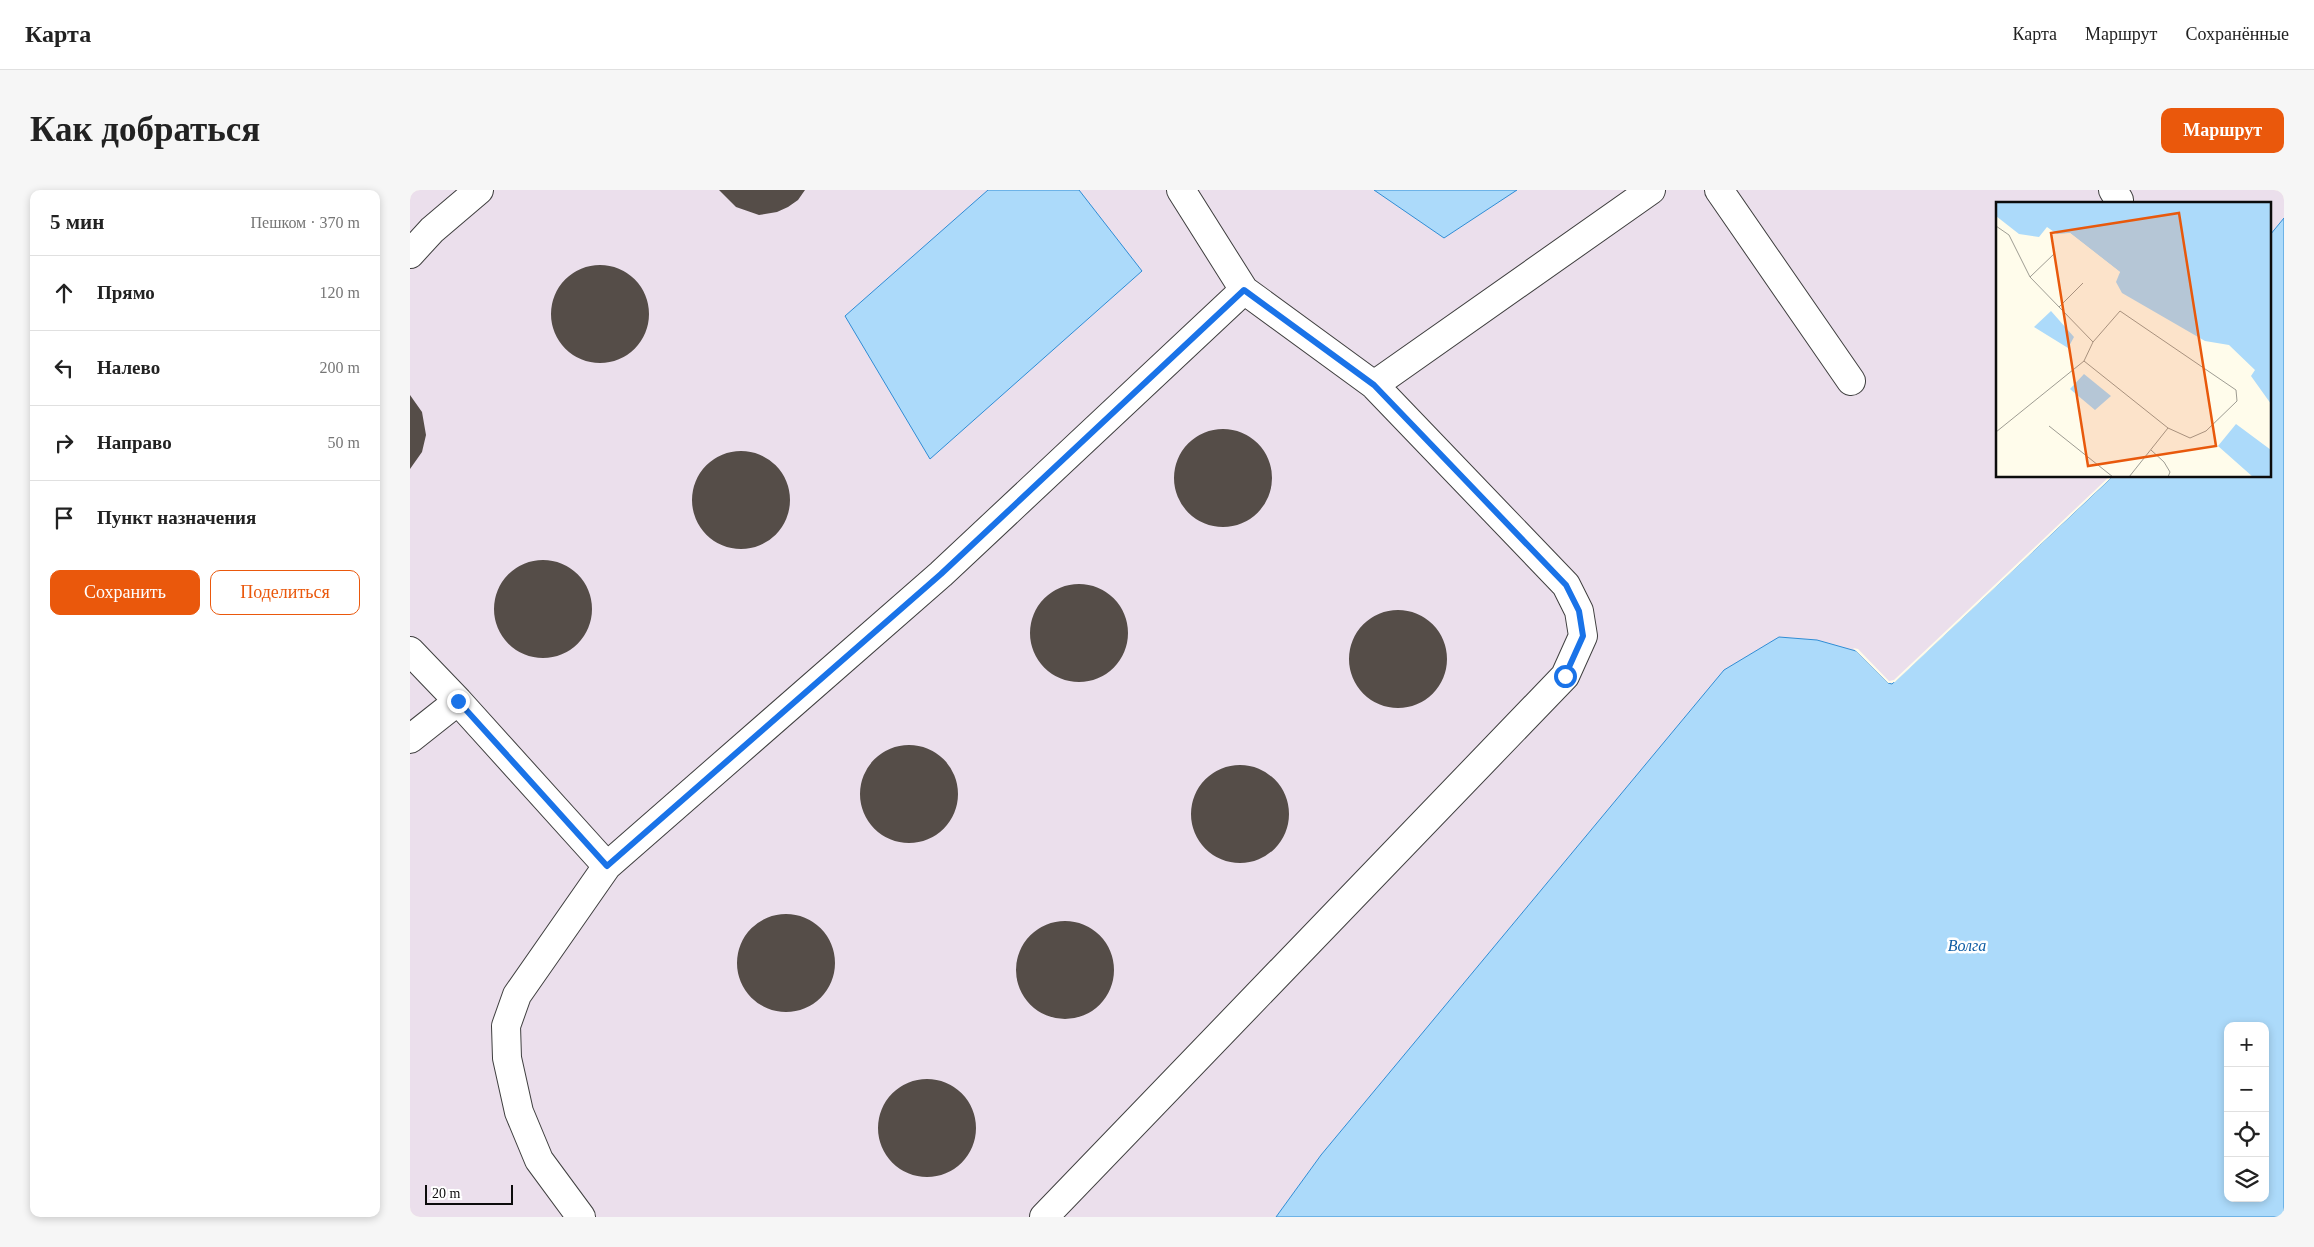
<!DOCTYPE html>
<html lang="ru">
<meta charset="utf-8">
<style>
body{margin:0;font-family:Georgia,serif;background:#f6f6f6;color:#222}
.controls{position:absolute;right:15px;bottom:15px;display:grid;overflow:hidden;border-radius:10px;box-shadow:0 2px 8px #0003}
.controls button{width:45px;height:45px;display:grid;place-items:center;padding:0;border:0;border-bottom:1px solid #e0e0e0;background:#fff;color:#222;font:25px sans-serif}
.scale{position:absolute;left:15px;bottom:12px;width:88px;box-sizing:border-box;padding-left:5px;border:2px solid #0c0c0c;border-top:0;font-size:14px;line-height:18px;white-space:nowrap;color:#0c0c0c;-webkit-text-stroke:4px #fff;paint-order:stroke}
.stop{position:absolute;width:15px;height:15px;margin:-11px;border:4px solid #1a73e8;border-radius:50%;background:#fff}
.stop.end{background:#1a73e8;border-color:#fff;box-shadow:0 1px 5px #0008}
.list{margin:0;padding:0;list-style:none}
h2{display:flex;justify-content:space-between;align-items:center;height:65px;margin:0;padding:0 20px;font-size:21px}
h2 small{font-size:16px;font-weight:400;color:#767676}
.list li{display:grid;grid-template-columns:32px 1fr auto;gap:15px;align-items:center;box-sizing:border-box;height:75px;padding:0 20px;border-top:1px solid #e0e0e0}
.list b{display:block;font-size:19px;white-space:nowrap}
.list em{font-size:16px;font-style:normal;color:#767676}
.actions{display:flex;gap:10px;padding:15px 20px}
.actions a{flex:1;padding:11px 0;border:1px solid #ea580c;border-radius:10px;text-align:center;font-size:18px;color:#ea580c}
.actions .main{background:#ea580c;color:#fff}
.icon{flex:none;width:28px;height:28px;fill:none;stroke:currentColor;stroke-width:2;stroke-linecap:round;stroke-linejoin:round}
.map{position:relative;flex:none;width:1874px;height:1027px;overflow:hidden;border-radius:10px}
header{display:flex;align-items:center;gap:30px;box-sizing:border-box;height:70px;padding:0 25px;background:#fff;border-bottom:1px solid #e0e0e0}
header strong{font-size:24px}
nav{display:flex;gap:28px;margin-inline-start:auto;font-size:18px}
.intro{display:flex;align-items:center;justify-content:space-between;box-sizing:border-box;height:120px;padding:0 30px}
h1{margin:0;font-size:35px}
.button{padding:12px 22px;border-radius:10px;background:#ea580c;color:#fff;font-size:18px;font-weight:700}
main{display:flex;gap:30px;padding:0 30px}
aside{flex:1;background:#fff;border-radius:10px;box-shadow:0 2px 8px #0003}
.map>svg:first-child{display:block}
.industrial{fill:#ebdfec}
.water{fill:#acdafa;stroke:#2f8cd5;fill-rule:evenodd}
.pier{fill:#fffceb}
.building{fill:#554d48}
.lines{fill:none;stroke-linecap:round;stroke-linejoin:round}
.minor-casing{stroke:#3f3f3f;stroke-width:30}
.minor{stroke:#fff;stroke-width:28}
.route{stroke:#1a73e8;stroke-width:6}
.labels{text-anchor:middle;dominant-baseline:central;stroke-width:5;stroke-linejoin:round;paint-order:stroke}
.water-label{font-size:16px;font-style:italic;fill:#0f5da4;stroke:#fff}
.inset-road{fill:none;stroke:#9e9c92;stroke-width:1}
.view{fill:#e8590c;fill-opacity:0.15;stroke:#e8590c;stroke-width:2.5}
.inset-edge{fill:none;stroke:#0c0c0c;stroke-width:2.5}
</style>
<header>
<strong>Карта</strong>
<nav><a>Карта</a><a>Маршрут</a><a>Сохранённые</a></nav>
</header>
<div class="intro"><h1>Как добраться</h1><a class="button">Маршрут</a></div>
<main>
<aside>
<h2>5 мин<small>Пешком · 370 m</small></h2>
<ul class="list">
<li><svg class="icon" aria-label="ahead" viewBox="0 0 24 24"><path d="M12 20V5M6 11l6-6 6 6"/></svg><div><b>Прямо</b></div><em>120 m</em></li>
<li><svg class="icon" aria-label="left" viewBox="0 0 24 24"><path d="M17 20v-9H6M10 6l-5 5 5 5"/></svg><div><b>Налево</b></div><em>200 m</em></li>
<li><svg class="icon" aria-label="right" viewBox="0 0 24 24"><path d="M7 20v-9h11M14 6l5 5-5 5"/></svg><div><b>Направо</b></div><em>50 m</em></li>
<li><svg class="icon" aria-label="arrive" viewBox="0 0 24 24"><path d="M6 21V4h12l-3 4 3 4H6"/></svg><div><b>Пункт назначения</b></div></li>
</ul>
<div class="actions"><a class="main">Сохранить</a><a>Поделиться</a></div>
</aside>
<div class="map">
<svg width="1874" height="1027" viewBox="0 0 1874 1027">
<rect width="100%" height="100%" fill="#fffceb"/>
<!-- industrial -->
<path class="industrial" d="M0,0H1874V28L1860,45V14H1588V286H1703L1485,492L1478,493L1446,461L1407,450L1369,447L1314,480L911,965L866,1027H0Z"/>
<!-- water -->
<path class="water" d="M578,0H669L732,81L520,269L435,126Z
M964,0H1107L1034,48Z
M1874,28V1027H866L911,965L1314,480L1369,447L1407,450L1446,461L1478,493L1482,494L1703,286H1860V45ZM1818,836H1855V1008H1818Z"/>
<!-- pier -->
<path class="pier" d="M1700,286H1703L1485,492L1478,493L1443,458L1448,459L1479,491L1484,490Z"/>
<!-- building -->
<path class="building" d="M309,0H395L388,10L378,17L367,22L349,25L326,17Z
M141 124a49 49 0 1 1 98 0a49 49 0 1 1-98 0Z
M0,205L12,222L16,245L12,262L0,279Z
M764 288a49 49 0 1 1 98 0a49 49 0 1 1-98 0Z
M282 310a49 49 0 1 1 98 0a49 49 0 1 1-98 0Z
M84 419a49 49 0 1 1 98 0a49 49 0 1 1-98 0Z
M620 443a49 49 0 1 1 98 0a49 49 0 1 1-98 0Z
M939 469a49 49 0 1 1 98 0a49 49 0 1 1-98 0Z
M450 604a49 49 0 1 1 98 0a49 49 0 1 1-98 0Z
M781 624a49 49 0 1 1 98 0a49 49 0 1 1-98 0Z
M327 773a49 49 0 1 1 98 0a49 49 0 1 1-98 0Z
M606 780a49 49 0 1 1 98 0a49 49 0 1 1-98 0Z
M468 938a49 49 0 1 1 98 0a49 49 0 1 1-98 0Z"/>
<g class="lines">
<defs>
<path id="minor" d="M771,0L834,100
M1309,0L1441,191
M1703,0L1709,10
M0,64L22,40L69,0
M964,195L1241,0
M0,461L48,511L197,676
M0,549L48,511
M171,1027L129,970L109,922L97,868L96,836L107,805L197,676L531,384L834,100L964,195L1156,395L1169,421L1173,446L1155,486L634,1027"/>
</defs>
<!-- minor casing -->
<use href="#minor" class="minor-casing"/>
<!-- minor -->
<use href="#minor" class="minor"/>
</g>
<g class="lines">
<!-- route -->
<path class="route" d="M48,511L197,676L531,384L834,100L964,195L1156,395L1169,421L1173,446L1155,486"/>
</g>
<g class="labels">
<!-- water labels -->
<g class="water-label">
<text x="1557" y="755">Волга</text>
</g>
</g>
<!-- overview -->
<g transform="translate(1586 12)">
<rect width="275" height="275" fill="#fffceb"/>
<path d="M0,0H275V202L255,174L259,168L233,143L209,139L126,91L120,80L124,70L74,31L61,32L51,25L43,35L23,32L0,14ZM55,109L78,135L72,146L38,125ZM88,172L115,194L99,208L74,187ZM240,222L275,248L274,275H257L222,244Z" fill="#acdafa"/>
<path d="M74,31L124,70L121,75L118,78L121,71L73,33L61,34Z" fill="#fffceb"/>
<path class="inset-road" d="M0,24L13,33L34,75L97,140M34,75L59,51M63,105L87,81M124,109L240,188L241,199L210,229L194,236L172,226L88,159L97,140ZM53,224L117,275M0,230L88,159M155,248L168,260L174,270L172,275M133,275L172,226"/>
<path class="view" d="M183,11L220,244L92,264L55,31Z"/>
<rect width="275" height="275" class="inset-edge"/>
</g>
</svg>
<div class="controls">
<button>+</button>
<button>−</button>
<button><svg class="icon" aria-label="locate" viewBox="0 0 24 24"><circle cx="12" cy="12" r="6"/><path d="M12 2v4M12 18v4M2 12h4M18 12h4"/></svg></button>
<button><svg class="icon" aria-label="layers" viewBox="0 0 24 24"><path d="M12 4l9 5-9 5-9-5zM3 14l9 5 9-5"/></svg></button>
</div>
<div class="scale">20 m</div>
<div class="stop" style="left:1155px;top:486px"></div>
<div class="stop end" style="left:48px;top:511px"></div>
</div>
</main>
